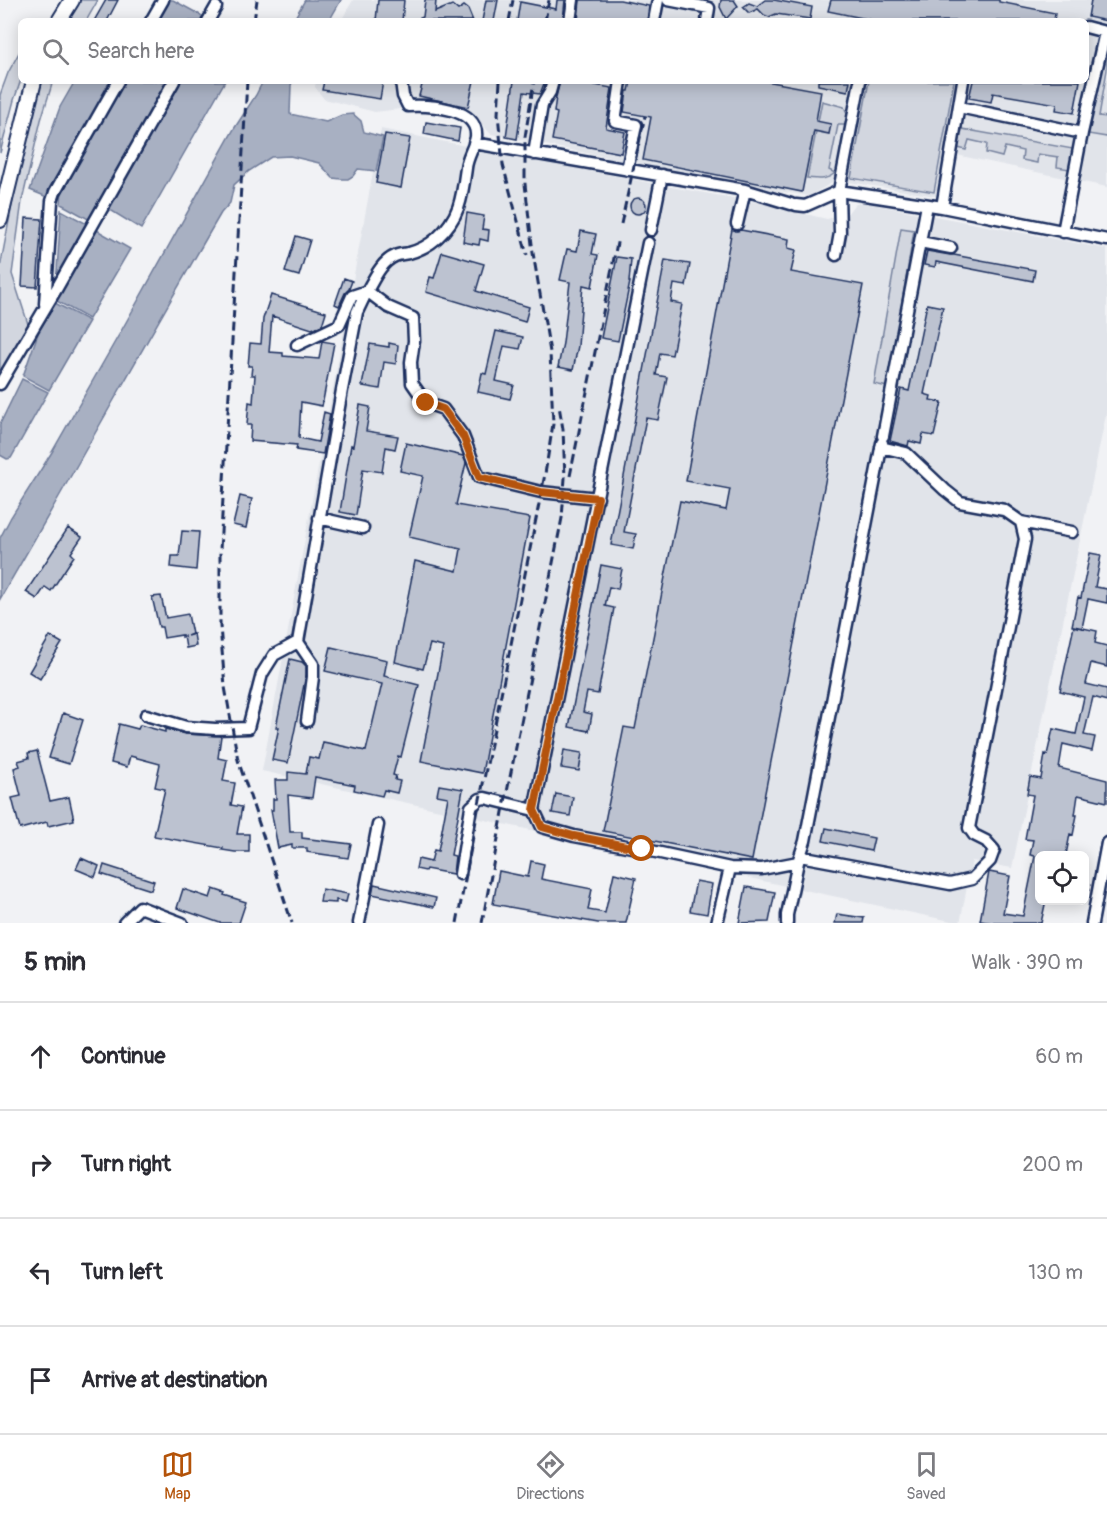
<!DOCTYPE html>
<meta charset="utf-8">
<style>
body{margin:0;font-family:Pangolin,sans-serif;background:#f7f7f7;color:#2b2b33}
.controls{position:absolute;right:18px;bottom:18px;display:grid;overflow:hidden;border-radius:9px;box-shadow:0 3px 15px #0003}
.controls button{width:54px;height:54px;display:grid;place-items:center;padding:0;border:0;border-bottom:2px solid #e1e1e2;background:#fff;color:#2b2b33;font:30px sans-serif}
.stop{position:absolute;width:18px;height:18px;margin:-14px;border:4px solid #b45309;border-radius:50%;background:#fff}
.stop.end{background:#b45309;border-color:#fff;box-shadow:0 2px 6px #0008}
.list{margin:0;padding:0;list-style:none}
h2{display:flex;justify-content:space-between;align-items:center;height:78px;margin:0;padding:0 24px;font-size:26px}
h2 small{font-size:20px;font-weight:400;color:#7c7c81}
.list li{display:grid;grid-template-columns:39px 1fr auto;gap:18px;align-items:center;box-sizing:border-box;height:108px;padding:0 24px;border-top:2px solid #e1e1e2}
.list b{display:block;font-size:22px;white-space:nowrap}
.list em{font-size:20px;font-style:normal;color:#7c7c81}
.icon{flex:none;width:33px;height:33px;fill:none;stroke:currentColor;stroke-width:2;stroke-linecap:round;stroke-linejoin:round}
.map{position:relative;flex:none;width:1107px;height:923px;overflow:hidden}
.search{position:absolute;background:#fff;box-shadow:0 3px 15px #0003;left:18px;right:18px;top:18px;height:66px;display:flex;align-items:center;gap:15px;box-sizing:border-box;padding:0 21px;border-radius:9px;color:#7c7c81;font-size:22px}
.sheet{height:510px;background:#fff}
nav{display:flex;justify-content:space-around;align-items:center;box-sizing:border-box;height:84px;border-top:2px solid #e1e1e2;background:#fff;font-size:16px;color:#7c7c81}
nav a{display:grid;justify-items:center;gap:3px}
nav .on{color:#b45309}
.map>svg:first-child{display:block}
.built{fill:#e1e4ea}
.green{fill:#d2d6df;stroke:#76829e;stroke-width:1.5}
.water{fill:#a8b0c2;stroke:#707c9a;stroke-width:1.5}
.building{fill:#bcc2d0;stroke:#1b2f5e;stroke-width:1.5}
.lines{fill:none;stroke-linecap:round;stroke-linejoin:round}
.minor-casing{stroke:#1b2f5e;stroke-width:15}
.major-casing{stroke:#1b2f5e;stroke-width:18}
.minor{stroke:#fff;stroke-width:10}
.major{stroke:#fff;stroke-width:14}
.rail{stroke:#1b2f5e;stroke-width:3;stroke-dasharray:9 4.5;stroke-linecap:butt}
.route{stroke:#b45309;stroke-width:8}
</style>
<div class="map">
<svg width="1107" height="923" viewBox="0 0 1107 923">
<rect width="100%" height="100%" fill="#f1f2f5"/>
<filter id="ink" filterUnits="userSpaceOnUse"><feTurbulence type="fractalNoise" baseFrequency=".0167" numOctaves="2"/><feDisplacementMap in="SourceGraphic" scale="12" xChannelSelector="R" yChannelSelector="G"/><feConvolveMatrix kernelMatrix="1 2 1 2 8 2 1 2 1" color-interpolation-filters="sRGB"/></filter>
<g filter="url(#ink)">
<!-- built -->
<path class="built" d="M353,0H1107V187L947,153L936,196L837,180L809,196L765,189L491,134L476,118L466,111L419,100L400,109L375,112L324,99L315,87L316,81H1086V21H341Z
M381,129L671,187L772,205L784,209L827,219L847,214L854,205L861,202L1107,249V410L1012,868L972,861L960,923L795,888L262,771Z"/>
<!-- green -->
<path class="green" d="M78,0H98L86,21H65Z
M1107,35V70L1099,116L1107,117V137L1088,134Z
M21,49V80L14,100L0,153V95L8,73Z
M40,81H53L41,120L22,201L12,274L28,324L0,373V268L23,147Z
M869,81H954L934,192L851,178Z
M822,101L844,107L847,113L846,125H838L829,170L835,173C825,181 819,179 807,178Z
M962,129L1073,149L1069,169L1057,167L1058,157L1038,154L1037,163L1022,160L1023,151L1005,147L1002,157L986,153L987,144L969,140L966,150L958,148Z
M901,228L914,230L888,387L874,384Z"/>
<!-- water -->
<path class="water" d="M170,0H173L206,18L204,21H158Z
M305,0H341L329,21H293Z
M75,81H112L47,197L30,190L60,107Z
M123,81H171L92,221L61,204L62,188Z
M179,81H225L141,229L107,208Z
M263,81H293L291,85L290,114L326,122L342,115L353,114L361,121L364,132L383,137L376,171L358,169L353,176L348,179H341L333,178L319,163L290,156L271,157L249,171L234,185L230,203L221,213C146,341 75,471 0,599V538L11,517L52,452L120,333L234,129L256,95Z
M61,210L89,225L56,285Z
M95,229L130,249L89,319L55,300Z
M53,302L89,321L49,390L23,376L41,325Z
M22,379L48,392L11,458L7,459L0,455V424Z"/>
<!-- building -->
<path class="building" d="M106,0H118L107,21H94Z
M378,0H404L402,21H376Z
M425,0H436L435,12L452,5L458,10L464,6L468,9L473,21H413L423,17Z
M486,0H498L494,21H482Z
M557,0H565L563,21H517L520,2L556,9Z
M580,0H620L649,6L647,21H613L601,19L600,21H578Z
M721,0H734L738,6L726,19L720,7Z
M765,0H774L812,7L810,19L776,14L769,17L764,15L758,9L749,13L743,7L749,3L757,6Z
M831,0H999V2L1055,13L1054,21H877L828,11Z
M1091,0H1107V21L1088,17Z
M324,81H383L380,99L322,90Z
M423,81H474L468,107L419,96Z
M514,81H545L540,94L524,92L517,139L506,137Z
M560,81H573L612,88L606,128L625,132L621,153L552,140L557,113L554,112L556,97Z
M631,81H766L821,91L816,121L831,124L829,134L814,131L802,192L643,160L651,117L624,112L627,91H629Z
M818,81H850L848,91L818,85Z
M973,81H1080L1074,113L1056,110L1057,104L993,93L991,102L969,98Z
M426,122L460,128L458,141L424,134Z
M385,134L410,138L401,188L376,183Z
M630 206a8 8 0 1 1 16 0a8 8 0 1 1-16 0Z
M467,213L484,216L482,229L489,230L488,241L480,239L479,245L463,242Z
M26,218L42,219L37,287L22,286Z
M732,229L736,231L741,230L789,239L788,248L796,250L791,272L863,285L752,860L603,831L624,727L635,729L680,501L726,510L730,489L686,481Z
M581,231L596,234L592,254L598,255L592,287L583,285L578,346L573,370L558,367L563,343L570,282L560,280L567,249L577,251Z
M296,236L310,240L299,276L285,272Z
M927,251L950,255H954L1035,270L1033,281L936,262L935,267L924,265Z
M442,252L484,264L476,291L529,307L525,322L426,292L430,277L434,278Z
M617,257L631,259L629,282H630L618,341L601,338Z
M665,260L690,264L686,286L674,284L671,302L682,304L672,355L660,353L656,375L667,377L658,420L646,418L624,532L636,534L633,549L611,545Z
M344,278L352,281L349,289L345,293L339,306L335,304Z
M271,295L326,312L322,325L312,329L272,316L269,352L283,353V356L319,359L322,341L334,343L322,406L301,402L299,438L318,442L324,412L330,414L323,454L296,450L297,445L250,441L251,425H247L249,402L253,403L255,375H251L252,366H248L250,343L261,344L263,319Z
M927,304L943,307L924,394L931,396L930,400L942,402L934,436L923,434L921,444L909,441L908,446L890,441L901,389L909,391Z
M496,331L523,337L520,349L504,346L496,381L514,385L510,399L478,392L482,373L486,374Z
M389,343L398,345L396,364L384,362L380,389L362,386L370,344L389,347Z
M360,405L370,407L366,431L398,436L395,449L386,447L382,472L363,469L356,515L340,512L351,445L353,446Z
M406,443L463,456L466,463L456,505L530,518L482,773L421,761L443,647L430,644L423,669L395,662L415,561L457,571L461,549L409,537L423,476L400,471Z
M240,496L252,499L246,528L233,525Z
M68,528L82,537L71,553L74,556L51,591L45,587L37,599L26,592Z
M182,531L199,532L196,570L171,567L172,556H179Z
M1090,553L1101,555L1095,587L1107,589V603L1088,599L1082,628L1072,626L1078,597L1081,598Z
M601,565L622,569L618,589L609,587L605,606L614,608L598,694L587,692L583,712L592,714L589,731L569,727Z
M161,596L166,618L188,614L192,634L187,636L194,634L196,646L186,648L184,636L182,637V635L164,638L162,627H159L152,597Z
M1074,626L1097,631L1095,643L1107,646V667L1091,663L1086,684L1107,689V701L1093,697L1084,735L1095,737L1092,751L1063,744L1059,768L1107,780V802L1078,795L1075,815H1077L1073,835L1070,834L1066,855H1040V900H1046L1041,923H993L980,921L989,872L1010,876L1003,913L1023,916L1035,856L1030,855L1033,840L1025,839L1033,795L1027,794L1030,777L1041,779L1045,754L1047,755L1053,729L1076,734L1084,697L1060,691Z
M50,636L62,643L40,679L29,672Z
M331,647L387,660L384,676L419,685L401,757L398,756L393,775L396,776L395,780L400,781L397,793L384,790L382,796L354,790L355,785L315,777L312,798L288,795L290,832H302V838L351,844L348,858L307,852V848H292V845L278,848L271,810H273V799H276L275,780H288V772L306,774L309,757L319,759L323,742L366,751L382,684L325,671Z
M290,659L302,662L306,666V675L288,763L272,760L279,727H276Z
M63,713L83,720L69,764L49,758Z
M119,724L138,729L140,725L165,732V729L185,734L221,736L218,758L227,760L223,781L235,783L231,805L242,807L237,834H249V852H235L222,850L223,848L154,836L165,789L155,787L160,764L130,756L127,767L111,763Z
M564,750L582,753L579,771L561,768Z
M37,751L50,801L69,797L74,820L48,826L47,822L20,829L12,798L21,796L14,768L20,766L18,761L29,758L28,753Z
M439,785L463,789L451,855L455,856L453,874L426,869L425,871L416,869L418,859L431,862L434,850L438,851L448,797L437,795Z
M556,794L573,797L570,816L552,813Z
M826,828L874,838L871,851L823,841Z
M81,858L99,866L95,877L76,869Z
M531,861L544,864L541,879L592,889L588,910L605,913L614,873L636,878L626,923H598L493,904L499,871L528,877Z
M104,865L154,881L151,890L101,874Z
M696,881L712,884L707,914L690,911Z
M374,884L436,898L434,907L372,894Z
M746,887L775,892L769,922L739,923Z
M183,889L210,898L213,889L225,893L224,895L246,902L239,923H220L177,908Z
M322,889L348,894L346,902L336,900V903L320,902Z
M837,914L864,918L863,923H835Z"/>
<g class="lines">
<defs>
<path id="minor" d="M668,0L709,8L707,21
M151,21L163,0
M208,21L216,7
M570,21L573,0
M654,21L658,0
M621,81L615,121L636,125L627,170
M959,107L1082,133
M474,143L745,190L791,204
M534,154L542,105L550,92L553,81
M796,205L805,206L839,191L942,207L1107,240
M942,207L963,81
M737,224L745,190
M651,230L662,175
M1063,232L1082,133L1105,32L1086,27
M920,242L951,248
M836,255L840,233L839,191L860,81
M45,304L52,201L55,192L118,81
M297,345L339,325L352,296L367,291C374,279 381,262 395,256C399,254 404,254 409,253C420,250 428,246 437,238C460,217 462,198 466,168C467,157 474,148 476,137C479,107 428,105 408,106L403,96L401,81
M0,384L57,288L174,81
M883,436L927,205
M319,518L363,528
M1021,522L1072,532
M298,642L313,664V677L307,721
M146,715L186,727L215,729L248,728L262,674L274,655L298,642L342,390L357,312L367,291L388,307L413,318L414,341L411,362L412,383L426,403L443,409L463,436L479,477L541,492L598,498
M534,810L648,243
M800,856L950,884L972,879L990,861L994,850L986,841L974,835L969,828L1025,539L1021,522L1004,510L960,502L945,490L906,453L881,447
M460,874L471,807L480,799L485,798L534,810L542,827L574,836L642,849L730,868L762,869L798,862L805,841L882,443
M124,923L140,907L182,923
M359,923L378,825
M717,923L730,868
M787,923V915L798,862
M1092,923L1107,843"/>
<path id="major" d="M59,21L72,0
M0,220L34,81"/>
</defs>
<!-- minor casing -->
<use href="#minor" class="minor-casing"/>
<!-- major casing -->
<use href="#major" class="major-casing"/>
<!-- minor -->
<use href="#minor" class="minor"/>
<!-- major -->
<use href="#major" class="major"/>
<!-- rail -->
<path class="rail" d="M254,21L257,0
M509,21L513,0
M545,21L549,0
M663,21V20
M247,81L220,550V626L225,687L238,760L292,923
M500,81L498,114L503,165L527,255
M621,224L645,116
M570,476L618,238
M457,923L480,799L545,474L553,424L550,352L533,253L525,184V137L534,81
M482,923L503,812L562,518L565,478L563,429L559,406"/>
</g>
</g>
<g class="lines" filter="url(#ink)">
<!-- route -->
<path class="route" d="M426,403L443,409L463,436L479,477L541,492L598,498L534,810L542,827L574,836L642,849"/>
</g>
</svg>
<div class="controls">
<button><svg class="icon" aria-label="locate" viewBox="0 0 24 24"><circle cx="12" cy="12" r="6"/><path d="M12 2v4M12 18v4M2 12h4M18 12h4"/></svg></button>
</div>
<div class="stop" style="left:642px;top:849px"></div>
<div class="stop end" style="left:426px;top:403px"></div>
<div class="search"><svg class="icon" aria-label="search" viewBox="0 0 24 24"><circle cx="10" cy="10" r="6"/><path d="M15 15l6 6"/></svg>Search here</div>
</div>
<section class="sheet">
<h2>5 min<small>Walk · 390 m</small></h2>
<ul class="list">
<li><svg class="icon" aria-label="ahead" viewBox="0 0 24 24"><path d="M12 20V5M6 11l6-6 6 6"/></svg><div><b>Continue</b></div><em>60 m</em></li>
<li><svg class="icon" aria-label="right" viewBox="0 0 24 24"><path d="M7 20v-9h11M14 6l5 5-5 5"/></svg><div><b>Turn right</b></div><em>200 m</em></li>
<li><svg class="icon" aria-label="left" viewBox="0 0 24 24"><path d="M17 20v-9H6M10 6l-5 5 5 5"/></svg><div><b>Turn left</b></div><em>130 m</em></li>
<li><svg class="icon" aria-label="arrive" viewBox="0 0 24 24"><path d="M6 21V4h12l-3 4 3 4H6"/></svg><div><b>Arrive at destination</b></div></li>
</ul>
</section>
<nav>
<a class="on"><svg class="icon" aria-label="map" viewBox="0 0 24 24"><path d="M3 6l6-2 6 2 6-2v14l-6 2-6-2-6 2zM9 4v14M15 6v14"/></svg>Map</a>
<a><svg class="icon" aria-label="directions" viewBox="0 0 24 24"><path d="M12 3l9 9-9 9-9-9zM9 14v-3h6M13 9l2 2-2 2"/></svg>Directions</a>
<a><svg class="icon" aria-label="saved" viewBox="0 0 24 24"><path d="M7 4h10v16l-5-4-5 4z"/></svg>Saved</a>
</nav>
